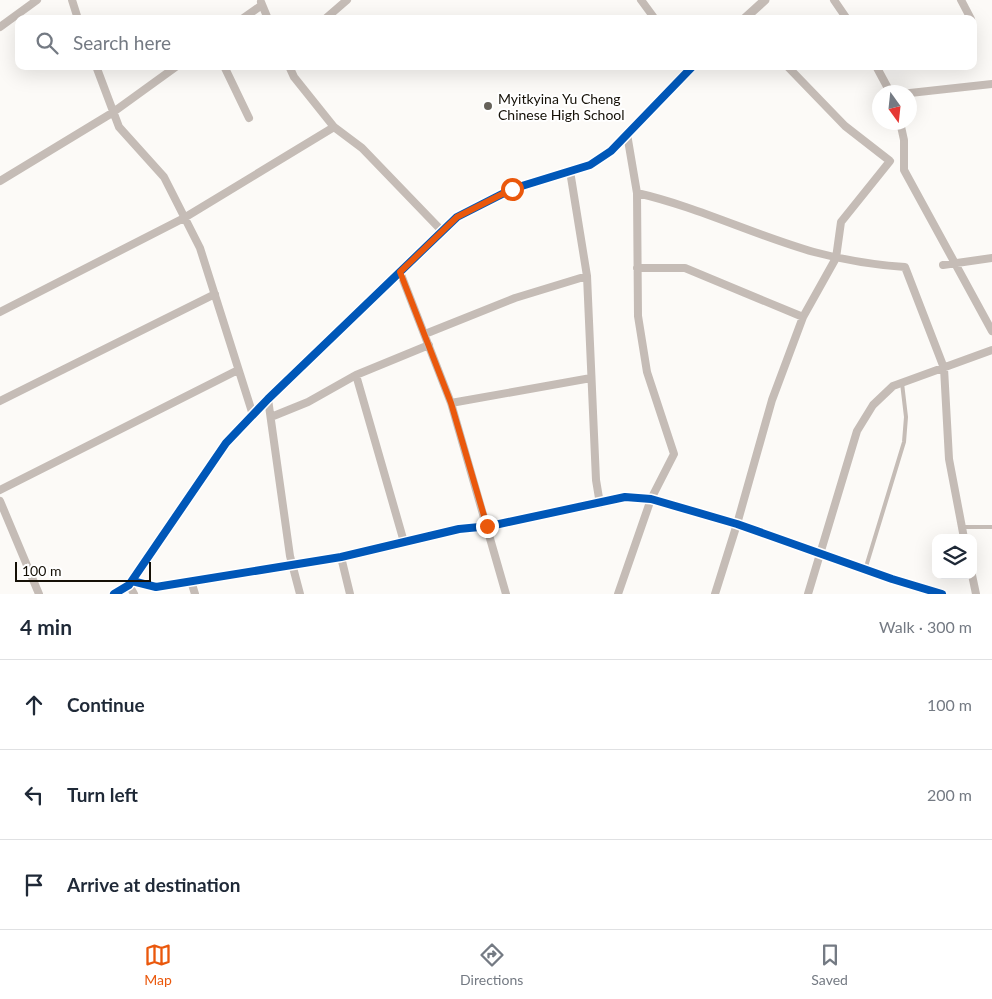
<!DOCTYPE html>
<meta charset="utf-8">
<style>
body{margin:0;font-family:Lato,sans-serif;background:#f2f2f3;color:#1f2937}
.controls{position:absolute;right:15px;bottom:15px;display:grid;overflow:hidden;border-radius:10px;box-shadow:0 5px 20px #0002}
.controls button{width:45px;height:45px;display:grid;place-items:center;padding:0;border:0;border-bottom:1px solid #e0e1e3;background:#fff;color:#1f2937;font:25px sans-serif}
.compass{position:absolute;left:872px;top:85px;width:45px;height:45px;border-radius:50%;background:#fff;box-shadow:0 5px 20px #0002;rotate:165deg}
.scale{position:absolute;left:15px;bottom:12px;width:136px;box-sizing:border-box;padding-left:5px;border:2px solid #151006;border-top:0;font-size:14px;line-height:18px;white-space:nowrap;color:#151006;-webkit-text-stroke:4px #fff;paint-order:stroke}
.stop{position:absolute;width:15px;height:15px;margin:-11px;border:4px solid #ea580c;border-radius:50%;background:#fff}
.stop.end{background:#ea580c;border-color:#fff;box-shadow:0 1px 5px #0008}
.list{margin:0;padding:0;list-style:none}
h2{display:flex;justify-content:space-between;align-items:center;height:65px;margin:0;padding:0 20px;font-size:21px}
h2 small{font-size:16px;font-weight:400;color:#747a83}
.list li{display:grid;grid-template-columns:32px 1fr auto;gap:15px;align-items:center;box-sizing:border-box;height:90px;padding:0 20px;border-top:1px solid #e0e1e3}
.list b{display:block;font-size:19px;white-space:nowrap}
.list em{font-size:16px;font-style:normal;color:#747a83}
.icon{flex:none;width:28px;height:28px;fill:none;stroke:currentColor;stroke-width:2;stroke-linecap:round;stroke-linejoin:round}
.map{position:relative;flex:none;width:992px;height:594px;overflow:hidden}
.search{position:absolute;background:#fff;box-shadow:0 5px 20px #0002;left:15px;right:15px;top:15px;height:55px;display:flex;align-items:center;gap:12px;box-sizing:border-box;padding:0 18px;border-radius:10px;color:#747a83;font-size:19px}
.sheet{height:335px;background:#fff}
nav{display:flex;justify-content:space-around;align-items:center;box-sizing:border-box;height:70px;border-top:1px solid #e0e1e3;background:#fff;font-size:14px;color:#747a83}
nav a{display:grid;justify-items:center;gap:2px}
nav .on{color:#ea580c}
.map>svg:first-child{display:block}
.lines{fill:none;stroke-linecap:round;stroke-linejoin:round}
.service{stroke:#c5bcb6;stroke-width:4}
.minor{stroke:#c5bcb6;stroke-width:8}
.tertiary{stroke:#c5bcb6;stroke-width:9}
.cycleway-casing{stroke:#fff;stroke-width:11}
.cycleway{stroke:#0057b8;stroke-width:8}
.route{stroke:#ea580c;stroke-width:6}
.poi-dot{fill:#66625a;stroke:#fff;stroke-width:2}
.labels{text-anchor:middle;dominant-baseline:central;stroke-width:4;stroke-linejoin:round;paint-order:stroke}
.poi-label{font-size:14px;fill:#151006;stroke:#fff;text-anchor:start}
</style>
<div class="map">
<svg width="992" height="594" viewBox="0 0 992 594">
<rect width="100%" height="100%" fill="#fcfaf7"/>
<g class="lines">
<!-- service -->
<path class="service" d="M962,527H992
M865,570L904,442L906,417L902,383"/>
<!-- minor -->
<path class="minor" d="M72,0L78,19
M641,0L655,19
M834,0L847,19
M961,0L971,19
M261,2L268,19
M242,19L262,5
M325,19L347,0
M0,27L37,0
M96,66L119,127L164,177L200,248L253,415
M224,66L249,118
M289,66L294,77L334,127L362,148L442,231
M876,66L890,92
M910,93L992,84
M900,122L904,140V170L992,331
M627,134L637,193C698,207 754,235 814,252C844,260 874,265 905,267L944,368L949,459L964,538
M570,171L587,276L596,480L600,504
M0,181L112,113L177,66
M943,265L992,258
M637,268H685L803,317
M400,272L451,403L506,594
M0,312L184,218L334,127
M425,334L515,298L587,276
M356,375L404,542
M268,399L290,556L300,594
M0,401L215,294
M451,403L591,378
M271,417L308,402L356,375L429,345
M0,490L238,370
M0,501L39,594
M341,557L350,594
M972,575L976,594
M132,581L156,587L341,557L459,529L490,526L625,497L651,499L737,524L892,579L942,594
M191,581L195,594
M129,585L134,594
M618,594L651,499L674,454L647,372L638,316L637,193
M715,594L737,524L772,400L803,317L836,258L841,222L890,161L845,126L787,66
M808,594L857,431L873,405L893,386L992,350"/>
<!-- tertiary -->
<path class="tertiary" d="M744,19L765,0
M114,594L129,585L226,443L268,399L457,217L512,189L590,165L611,151L693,66"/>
<defs>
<path id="cycleway" d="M132,581L156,587L341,557L459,529L490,526L625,497L651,499L737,524L892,579L942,594
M114,594L129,585L226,443L268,399L457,217L512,189L590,165L611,151L693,66"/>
</defs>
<!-- cycleway casing -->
<use href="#cycleway" class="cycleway-casing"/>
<!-- cycleway -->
<use href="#cycleway" class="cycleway"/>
</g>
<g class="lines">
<!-- route -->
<path class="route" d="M487,526L451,403L400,272L457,217L512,189"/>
</g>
<!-- markers -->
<circle class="poi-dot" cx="488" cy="106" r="5"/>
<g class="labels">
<!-- poi labels -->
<g class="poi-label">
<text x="498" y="98">Myitkyina Yu Cheng<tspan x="498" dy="16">Chinese High School</tspan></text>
</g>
</g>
</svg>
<div class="controls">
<button><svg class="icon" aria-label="layers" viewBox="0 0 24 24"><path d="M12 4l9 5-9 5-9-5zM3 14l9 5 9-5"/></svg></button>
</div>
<svg class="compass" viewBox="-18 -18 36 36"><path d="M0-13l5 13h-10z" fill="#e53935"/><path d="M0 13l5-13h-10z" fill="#747a83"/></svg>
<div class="scale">100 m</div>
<div class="stop" style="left:512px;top:189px"></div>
<div class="stop end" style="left:487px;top:526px"></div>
<div class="search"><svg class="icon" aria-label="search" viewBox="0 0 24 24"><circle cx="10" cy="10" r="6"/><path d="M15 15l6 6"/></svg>Search here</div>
</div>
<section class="sheet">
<h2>4 min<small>Walk · 300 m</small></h2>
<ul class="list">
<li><svg class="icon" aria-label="ahead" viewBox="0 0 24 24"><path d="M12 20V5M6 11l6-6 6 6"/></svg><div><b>Continue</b></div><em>100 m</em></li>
<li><svg class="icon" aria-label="left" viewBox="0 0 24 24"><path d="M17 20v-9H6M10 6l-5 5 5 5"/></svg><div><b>Turn left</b></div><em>200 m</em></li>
<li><svg class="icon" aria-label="arrive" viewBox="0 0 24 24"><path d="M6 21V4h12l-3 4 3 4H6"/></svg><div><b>Arrive at destination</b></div></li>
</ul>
</section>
<nav>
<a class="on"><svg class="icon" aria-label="map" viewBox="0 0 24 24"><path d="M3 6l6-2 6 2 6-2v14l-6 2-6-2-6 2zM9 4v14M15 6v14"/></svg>Map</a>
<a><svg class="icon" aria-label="directions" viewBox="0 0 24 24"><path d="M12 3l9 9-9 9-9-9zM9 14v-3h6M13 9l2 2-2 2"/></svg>Directions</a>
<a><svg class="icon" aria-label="saved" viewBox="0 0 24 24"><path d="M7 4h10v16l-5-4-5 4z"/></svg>Saved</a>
</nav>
